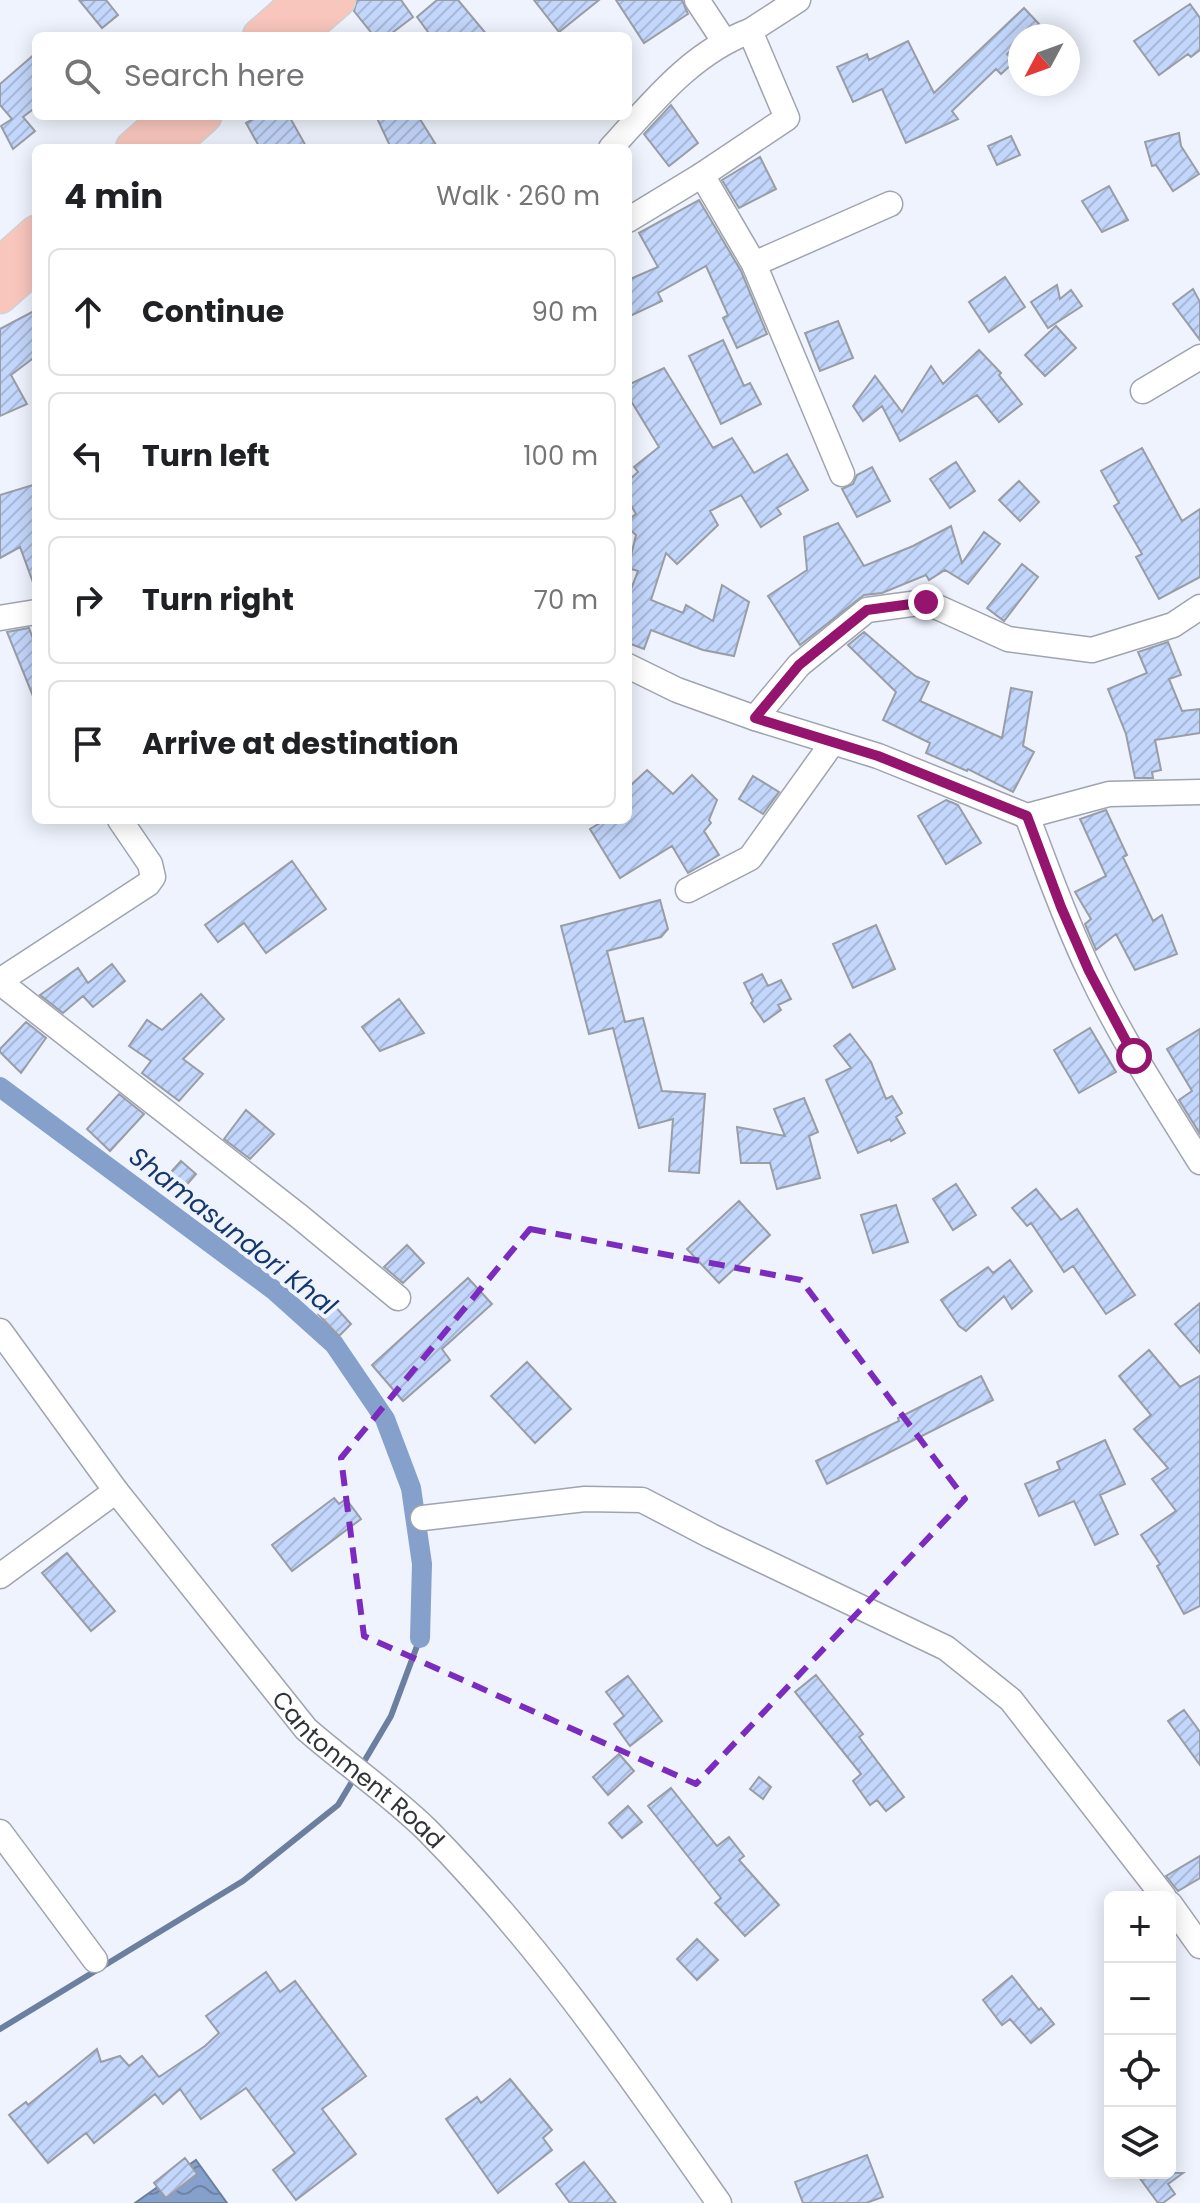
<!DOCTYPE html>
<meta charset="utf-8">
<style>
body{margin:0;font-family:Poppins,sans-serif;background:#f6f6f6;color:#202124}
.controls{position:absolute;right:24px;bottom:24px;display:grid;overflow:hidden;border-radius:12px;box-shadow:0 4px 20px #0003}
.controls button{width:72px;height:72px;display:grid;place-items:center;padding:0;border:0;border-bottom:2px solid #e0e0e0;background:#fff;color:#202124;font:40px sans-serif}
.compass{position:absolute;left:1008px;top:24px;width:72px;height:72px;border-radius:50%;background:#fff;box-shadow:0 4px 20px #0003;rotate:229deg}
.stop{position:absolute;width:24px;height:24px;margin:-18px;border:6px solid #95146d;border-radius:50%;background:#fff}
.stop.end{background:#95146d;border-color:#fff;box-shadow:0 2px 8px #0008}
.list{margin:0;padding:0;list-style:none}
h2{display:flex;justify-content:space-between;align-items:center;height:104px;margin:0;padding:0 32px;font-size:34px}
h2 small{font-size:26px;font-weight:400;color:#757577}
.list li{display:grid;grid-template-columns:52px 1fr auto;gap:24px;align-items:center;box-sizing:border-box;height:128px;margin:0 16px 16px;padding:0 16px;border:2px solid #e0e0e0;border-radius:12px}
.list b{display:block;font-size:30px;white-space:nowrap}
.list em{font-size:26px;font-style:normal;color:#757577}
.icon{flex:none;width:44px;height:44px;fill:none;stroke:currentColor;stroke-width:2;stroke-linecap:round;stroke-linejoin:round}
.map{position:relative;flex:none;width:1200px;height:2203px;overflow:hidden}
.search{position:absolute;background:#fff;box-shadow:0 4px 20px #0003;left:32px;top:32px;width:600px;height:88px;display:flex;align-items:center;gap:20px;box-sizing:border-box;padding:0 28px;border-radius:12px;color:#757577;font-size:30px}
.panel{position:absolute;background:#fff;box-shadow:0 4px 20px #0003;left:32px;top:144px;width:600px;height:680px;border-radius:12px}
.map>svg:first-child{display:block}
.water{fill:url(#water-waves);stroke:#6c7f9f;stroke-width:2}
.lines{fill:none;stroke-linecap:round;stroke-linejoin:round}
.stream{stroke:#6c7f9f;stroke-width:6}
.canal{stroke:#85a0cb;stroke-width:20}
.building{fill:url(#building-hatch);stroke:#989da6;stroke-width:2}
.minor-casing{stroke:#9fa4ae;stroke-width:27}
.highway-casing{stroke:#d2d2d3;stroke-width:37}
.minor{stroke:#fff;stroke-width:24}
.highway{stroke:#f9c6bd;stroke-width:34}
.route{stroke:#95146d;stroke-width:10}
.marked{fill:none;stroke:#7b2cbf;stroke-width:6;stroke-dasharray:16 10;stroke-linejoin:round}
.labels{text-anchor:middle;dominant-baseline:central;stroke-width:8;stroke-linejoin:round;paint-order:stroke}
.street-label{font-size:24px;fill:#313337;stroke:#eef3fd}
.water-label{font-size:26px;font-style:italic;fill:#15376b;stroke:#eef3fd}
</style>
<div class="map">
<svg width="1200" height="2203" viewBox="0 0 1200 2203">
<defs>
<pattern id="water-waves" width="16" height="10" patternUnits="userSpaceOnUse" patternTransform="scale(2)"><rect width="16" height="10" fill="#85a0cb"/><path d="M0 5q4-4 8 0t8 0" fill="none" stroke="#6d83a6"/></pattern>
<pattern id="building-hatch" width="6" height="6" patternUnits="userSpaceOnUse" patternTransform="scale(2)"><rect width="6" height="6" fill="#c3d6fb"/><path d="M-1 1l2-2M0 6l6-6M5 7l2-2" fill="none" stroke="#a8b8d8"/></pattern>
</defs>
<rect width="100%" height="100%" fill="#eef3fd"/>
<!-- water -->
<path class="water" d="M196,2160L227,2203H135Z"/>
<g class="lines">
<!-- stream -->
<path class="stream" d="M362,1765L391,1716L420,1638
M0,2029L243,1881L338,1805L356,1775"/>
<!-- canal -->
<path class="canal" d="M0,1087L275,1291L334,1344L385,1419L411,1488L422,1564L420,1638"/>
</g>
<!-- building -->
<path class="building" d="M79,0H106L118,15L102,28Z
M357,0H401L413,17L388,36H374L354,11Z
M437,0H458L488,36H431L417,17Z
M534,0H599L559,32Z
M616,0H682L688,14L644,43Z
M1190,4L1200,18V50L1191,57L1188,54L1159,75L1134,41Z
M1024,8L1039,24L1026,36H1020V42L1007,54L1014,62L1001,74L996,69L952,111L958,119L906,143L882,89L853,102L837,67L867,54L869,60L908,41L934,93Z
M36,53V107L23,117L35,131L13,149L1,126L12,119L0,105V84Z
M671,105L698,143L669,166L644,134Z
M259,116H289L307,148H260L246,123Z
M376,116H418L438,148H391Z
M1179,133L1181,146L1199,174L1173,191L1156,165L1152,166L1145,142Z
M1011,136L1020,155L997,165L988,146Z
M760,157L776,189L739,208L722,180Z
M1109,186L1128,220L1102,232L1082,201Z
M699,200L741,271L767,334L737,348L723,318L728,315L706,266L658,293L662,301L628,317V280L658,267L639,233Z
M1005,277L1025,307L989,332L969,302Z
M1057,285L1060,299L1071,290L1082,306L1048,328L1031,302Z
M1193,289L1200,302V340L1173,304Z
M36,310V356L11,375L27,404L0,416V329Z
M838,321L853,358L820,371L805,333Z
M1056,326L1076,348L1045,376L1025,355Z
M723,340L744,386L750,383L761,404L721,424L689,356Z
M979,350L1001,373L999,375L1022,404L999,422L977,395L900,441L882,406L863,421L853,406L875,376L902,412L931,366L943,384Z
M664,368L713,448L732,438L754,473L787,454L808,490L777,508L781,514L761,527L741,495L710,511L718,525L677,564L666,553L651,600L683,613L686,605L713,621L722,585L749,602L734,656L703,650L651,630L644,649L628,643V597L638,571L628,568L636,535L628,528V520L636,514L628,500V481L638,472L634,467L659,447L628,396V385Z
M1142,448L1182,521L1200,509V577L1159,599L1136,557L1142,554L1114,506L1119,503L1101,471Z
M956,462L975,491L950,508L930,479Z
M872,467L890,501L857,517L842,489L853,484L857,475Z
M1019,481L1039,502L1020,521L999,500Z
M36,484V584L34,585L20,547L0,558V495Z
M838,523L864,566L913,546L951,526L962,563L984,532L1000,544L968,584L945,570L929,580L926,575L882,593L864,595L800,645L768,596L807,570L804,537Z
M1022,564L1038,577L1004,621L987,608Z
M29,628L36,647L35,701L7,632Z
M864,632L915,676L929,682L920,701L1002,738L1011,688L1032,692L1023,746L1034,752L1013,792L968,769L967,771L926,753L930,743L883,720L896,692L848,645Z
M1168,642L1181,675L1169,679L1182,711L1200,709V733L1155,740L1161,770L1152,772L1153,778H1135L1126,734L1108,689L1147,673L1138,652Z
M647,770L673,794L692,775L717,800L709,820L711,823L704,831L719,855L688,873L672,846L620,878L590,829L605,820H628L631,785Z
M753,776L779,792L763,814L739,799Z
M946,800L958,805L981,843L946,864L918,816Z
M1106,810L1127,855L1123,857L1153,921L1162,915L1177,954L1135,970L1116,934L1096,950L1085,924L1091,919L1075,892L1106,876L1080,819Z
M292,861L326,909L266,953L244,923L218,942L205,925Z
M660,900L668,929L661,937L607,951L625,1022L643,1018L662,1091L705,1094L699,1173L669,1171L673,1119L639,1128L613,1028L589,1034L561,926Z
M876,925L895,969L853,988L833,944Z
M112,964L125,981L93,1007L83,996L63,1013L40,995L78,968L88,983Z
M762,974L768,986L781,980L791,999L778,1005L781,1010L764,1022L751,1003L753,1001L744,983Z
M201,994L224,1019L183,1059L203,1074L179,1101L142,1073L151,1061L129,1046L147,1020L162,1030Z
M399,999L424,1033L380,1051L362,1027Z
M26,1022L46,1038L21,1073L0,1052V1049Z
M1090,1028L1116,1072L1079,1093L1054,1050Z
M1200,1029V1134L1179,1100L1192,1091L1167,1049Z
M850,1034L871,1062L886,1099L892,1096L902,1113L896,1117L905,1133L891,1141L890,1139L858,1153L826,1080L851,1068L834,1046Z
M119,1094L144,1114L110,1151L87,1129Z
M804,1098L818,1132L809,1136L820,1178L777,1189L770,1163H741L737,1127L785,1136L774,1109Z
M246,1110L274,1134L250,1159L224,1139Z
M181,1161L196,1174L176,1197L161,1183Z
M956,1184L976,1215L953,1230L933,1199Z
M1036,1189L1061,1220L1077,1209L1135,1295L1106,1314L1073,1266L1064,1272L1031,1223L1027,1226L1012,1208Z
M739,1201L770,1235L719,1283L687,1249Z
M896,1205L908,1242L873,1253L861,1215Z
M407,1245L424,1263L403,1283L384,1267Z
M1010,1260L1032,1291L1012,1309L1004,1296L966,1331L959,1326L941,1300L988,1267L993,1273Z
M468,1278L492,1304L442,1349L450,1360L403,1401L372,1365Z
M331,1302L351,1324L339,1336L318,1314Z
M1200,1303V1353L1175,1324Z
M1149,1350L1180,1387L1200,1376V1606L1184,1614L1157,1566L1160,1564L1141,1535L1176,1511L1152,1479L1168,1468L1134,1429L1151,1415L1119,1376Z
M527,1362L571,1409L535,1443L491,1396Z
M981,1376L993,1400L827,1484L816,1461L899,1421L898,1418Z
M1105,1440L1125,1484L1100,1495L1118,1534L1095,1545L1074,1501L1039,1516L1025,1484L1060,1469L1057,1462Z
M334,1498L339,1504L346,1499L361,1519L292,1571L272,1545Z
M67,1553L115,1611L91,1631L42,1573Z
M816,1675L863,1734L859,1737L904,1797L886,1811L877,1800L870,1805L853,1781L861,1774L795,1692Z
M628,1676L662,1721L630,1746L614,1724L624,1716L606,1692Z
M1184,1710L1200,1732V1765L1168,1721Z
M619,1754L634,1771L608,1795L593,1777Z
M759,1777L771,1787L763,1799L750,1789Z
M671,1788L717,1846L729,1837L744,1856L739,1860L779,1905L745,1936L715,1903L721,1898L648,1806Z
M628,1806L642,1822L622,1838L609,1823Z
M1200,1856V1878L1178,1891L1166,1876Z
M697,1939L718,1960L697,1980L677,1959Z
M266,1972L280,1992L295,1981L366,2076L322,2109L356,2154L296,2200L273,2170L295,2153L246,2088L201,2119L180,2089L163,2104L155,2094L94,2143L86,2133L48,2163L9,2115L26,2102L28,2105L97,2049L101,2062L120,2056L129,2066L142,2056L159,2077L205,2046L219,2033L206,2016Z
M1012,1976L1039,2010L1041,2008L1054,2024L1031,2043L1010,2019L1002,2025L983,2000Z
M510,2079L552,2130L543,2138L552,2150L498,2193L446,2119L477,2097L481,2103Z
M867,2155L883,2197L866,2203H803L795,2182Z
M185,2158L197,2174L166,2198L154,2183Z
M584,2162L616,2203H570L556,2184Z
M1136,2173H1183L1168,2184L1175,2194L1163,2203H1158Z"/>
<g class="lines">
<defs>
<g id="minor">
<path d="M697,0L724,41"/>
<path d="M611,148C652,103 691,53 750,31"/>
<path d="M702,175L754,264L842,474"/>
<path d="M628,220L702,175L787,118L750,31L798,0"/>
<path d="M754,264L890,204"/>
<path d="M1143,391L1200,357"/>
<path d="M0,618L36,612"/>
<path d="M628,666L677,690L755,718L878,756L1027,816L1109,794L1200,792"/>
<path d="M755,718L799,665L867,610L926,602L1008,639L1092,650L1173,625L1200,607"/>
<path d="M1027,816C1047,868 1065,920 1089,970C1120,1037 1161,1099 1200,1162"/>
<path d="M120,820L150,864L153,877L148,884L7,976L4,981L6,987L300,1217L398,1298"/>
<path d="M688,890L750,858L833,742"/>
<path id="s1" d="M0,1331L116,1491L306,1729C346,1764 389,1793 427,1830C539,1943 628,2073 719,2203"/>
<path d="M423,1518L585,1499L642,1500L711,1536L946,1648L1011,1700L1164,1897"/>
<path d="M0,1576L116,1491"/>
<path d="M0,1832L95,1960"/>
<path d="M1170,1904L1200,1946"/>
</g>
<path id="highway" d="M260,36L301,0
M296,36L338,0
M133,148L169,116
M168,148L204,116
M0,265L36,233
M0,296L36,264"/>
</defs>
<!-- minor casing -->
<use href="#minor" class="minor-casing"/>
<!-- highway casing -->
<use href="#highway" class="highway-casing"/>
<!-- minor -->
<use href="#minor" class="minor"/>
<!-- highway -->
<use href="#highway" class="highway"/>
</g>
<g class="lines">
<!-- route -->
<path class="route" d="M926,602L867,610L799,665L755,718L878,756L1027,816L1061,907L1089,971L1134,1056"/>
</g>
<!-- marked area -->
<path class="marked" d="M530,1229L801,1280L965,1499L696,1784L364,1636L341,1458Z"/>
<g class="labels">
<!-- street labels -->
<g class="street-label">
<text stroke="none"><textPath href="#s1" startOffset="568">Cantonment Road</textPath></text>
</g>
<!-- water labels -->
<g class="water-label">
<text transform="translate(233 1231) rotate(38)">Shamasundori Khal</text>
</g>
</g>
</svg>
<div class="controls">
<button>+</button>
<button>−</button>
<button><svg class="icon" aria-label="locate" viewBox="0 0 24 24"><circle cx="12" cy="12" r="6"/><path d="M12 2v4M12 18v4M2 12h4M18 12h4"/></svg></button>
<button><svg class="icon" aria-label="layers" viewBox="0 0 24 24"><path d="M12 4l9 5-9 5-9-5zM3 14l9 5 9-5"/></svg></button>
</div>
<svg class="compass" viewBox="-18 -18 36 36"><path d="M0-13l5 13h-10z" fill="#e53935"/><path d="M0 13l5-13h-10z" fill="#757577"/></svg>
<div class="stop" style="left:1134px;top:1056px"></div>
<div class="stop end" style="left:926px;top:602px"></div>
<div class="search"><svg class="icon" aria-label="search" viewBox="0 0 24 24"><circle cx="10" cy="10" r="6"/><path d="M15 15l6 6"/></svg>Search here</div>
<section class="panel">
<h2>4 min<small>Walk · 260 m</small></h2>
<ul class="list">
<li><svg class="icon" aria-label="ahead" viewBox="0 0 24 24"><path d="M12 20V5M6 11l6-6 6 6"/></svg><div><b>Continue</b></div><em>90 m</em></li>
<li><svg class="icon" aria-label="left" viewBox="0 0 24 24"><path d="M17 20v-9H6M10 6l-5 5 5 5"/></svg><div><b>Turn left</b></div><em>100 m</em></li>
<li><svg class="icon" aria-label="right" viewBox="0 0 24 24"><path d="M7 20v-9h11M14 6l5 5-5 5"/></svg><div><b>Turn right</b></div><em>70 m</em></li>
<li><svg class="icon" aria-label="arrive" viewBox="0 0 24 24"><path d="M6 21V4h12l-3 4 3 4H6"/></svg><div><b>Arrive at destination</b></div></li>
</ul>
</section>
</div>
